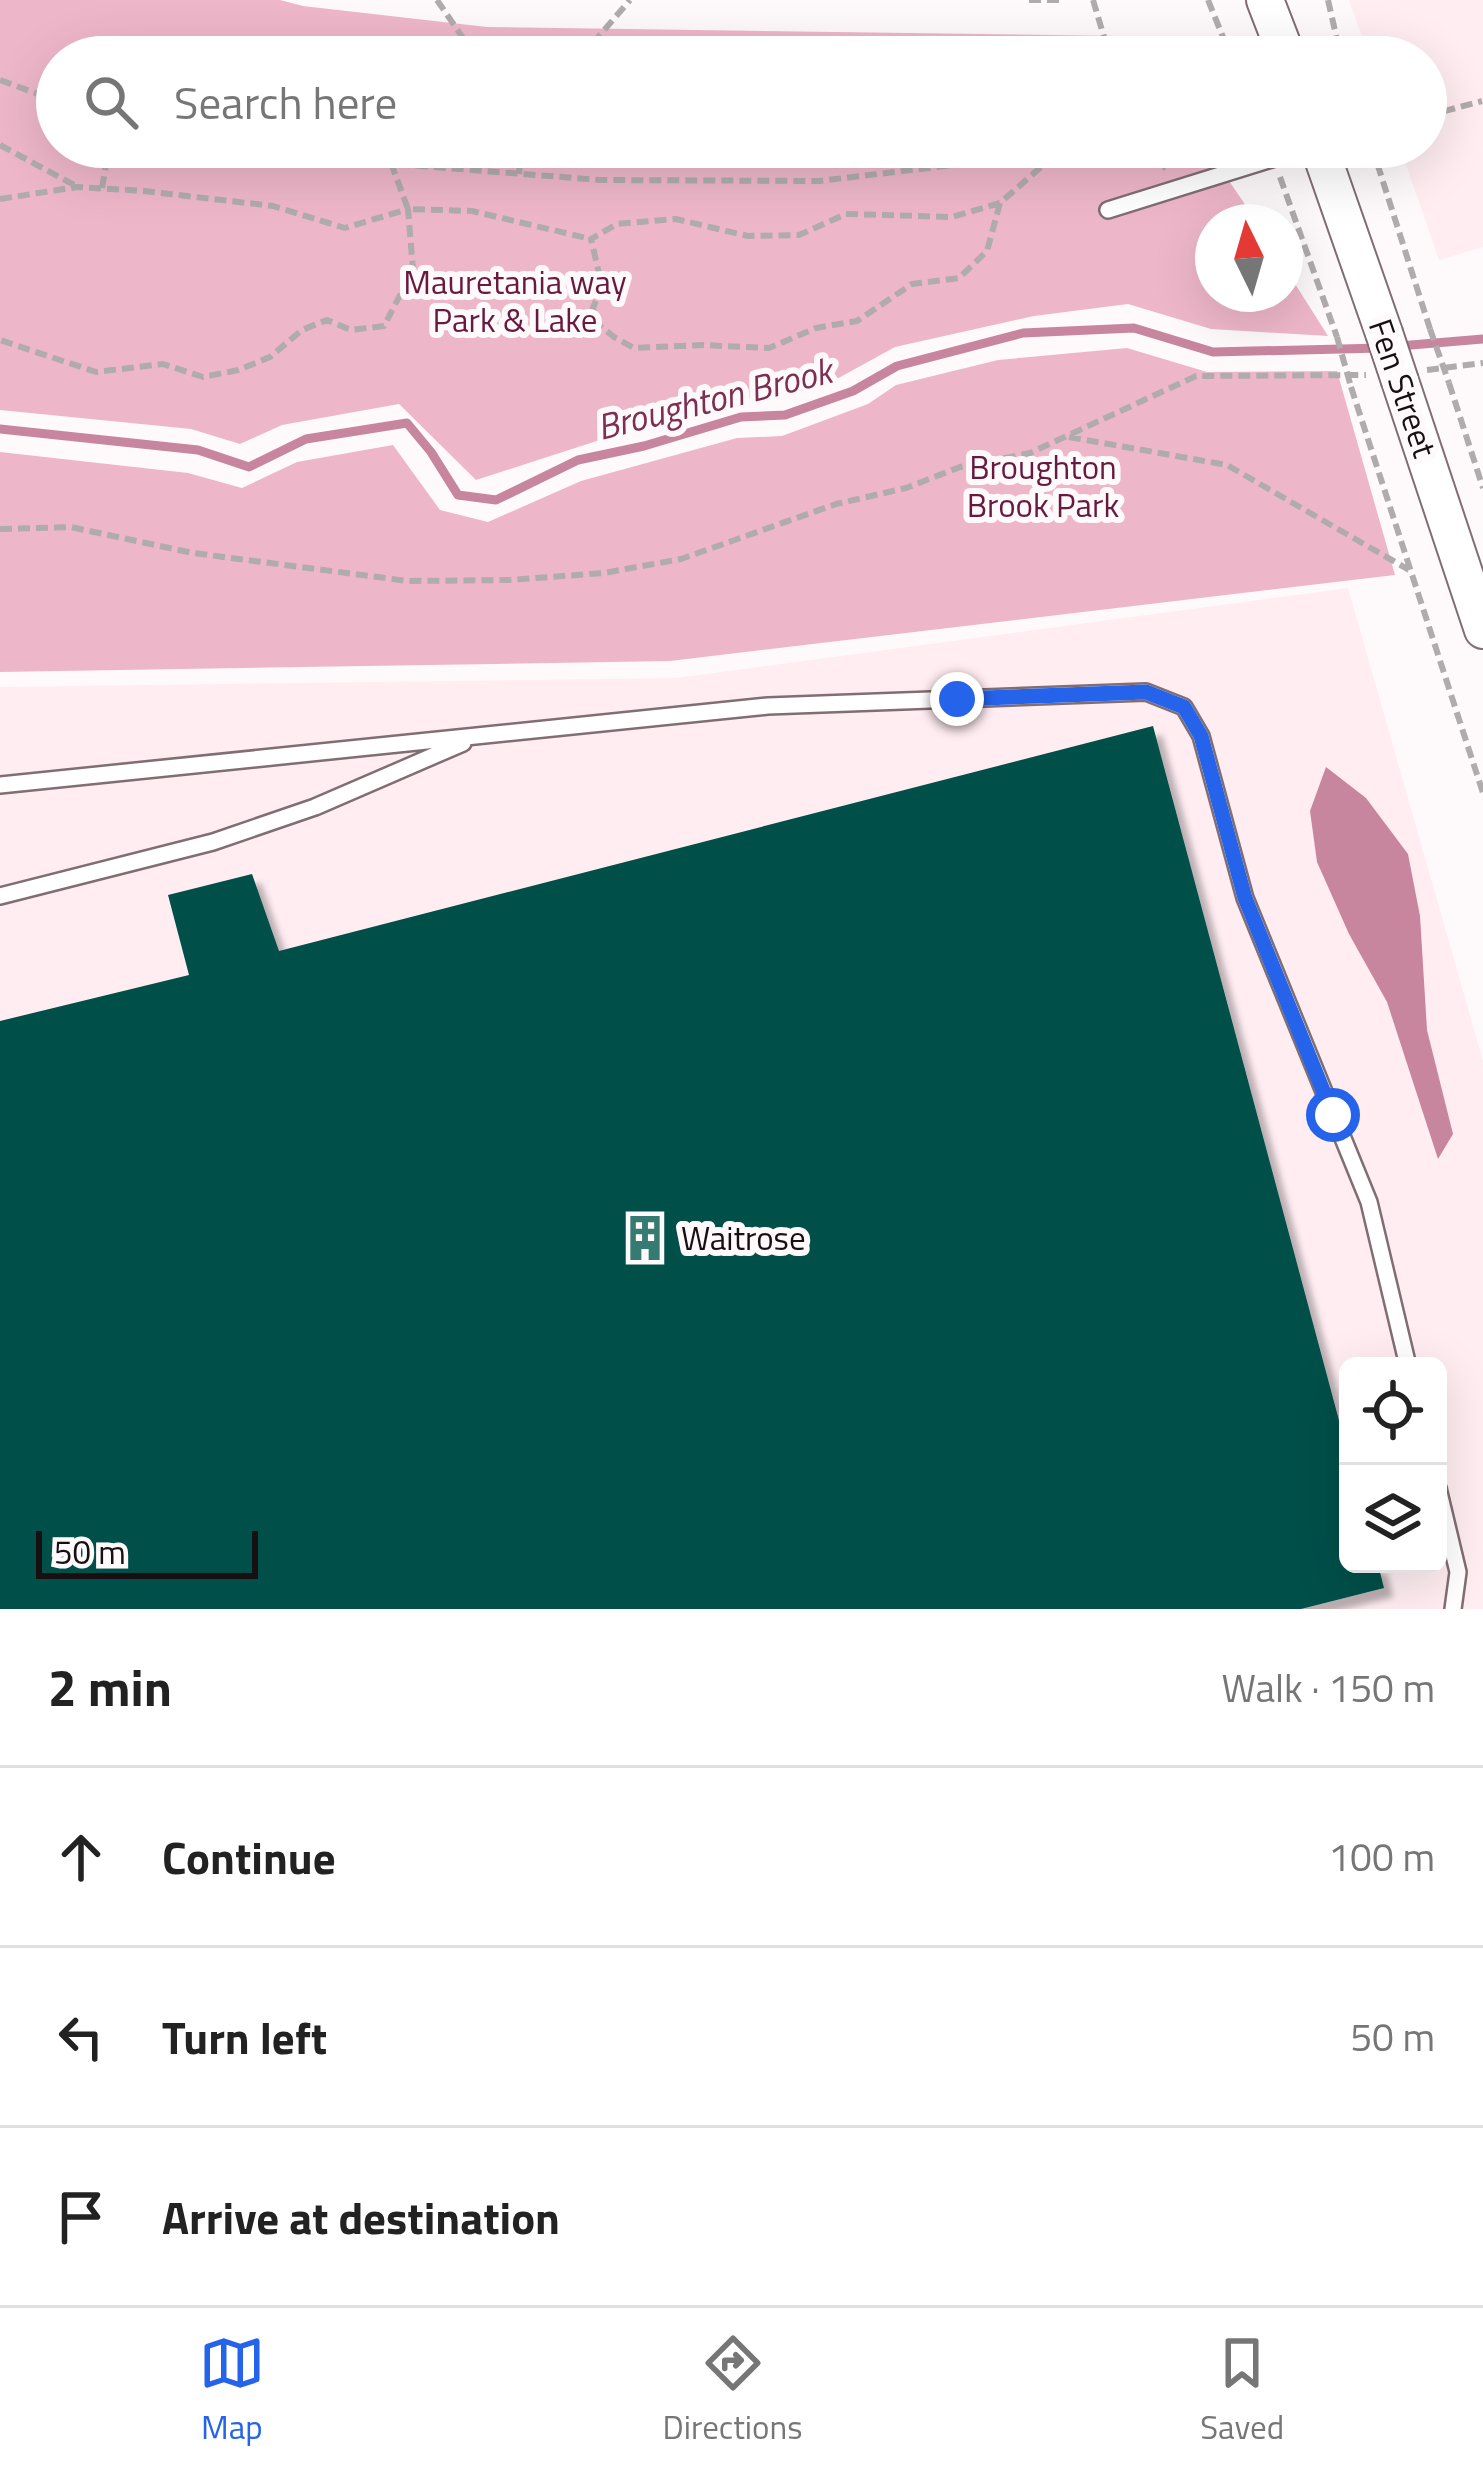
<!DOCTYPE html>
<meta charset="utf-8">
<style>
body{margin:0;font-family:"Titillium Web",sans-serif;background:#f2f2f2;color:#222}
.controls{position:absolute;right:36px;bottom:36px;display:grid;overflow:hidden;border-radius:18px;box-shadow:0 12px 48px #0002}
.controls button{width:108px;height:108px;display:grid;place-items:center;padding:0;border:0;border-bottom:3px solid #e0e0e0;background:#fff;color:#222;font:60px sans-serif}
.compass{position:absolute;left:1195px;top:204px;width:108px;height:108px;border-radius:50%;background:#fff;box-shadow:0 12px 48px #0002;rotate:355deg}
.scale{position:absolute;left:36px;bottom:30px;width:222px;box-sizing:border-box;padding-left:12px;border:6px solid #171013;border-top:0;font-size:33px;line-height:42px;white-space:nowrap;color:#171013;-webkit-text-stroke:9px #fefafb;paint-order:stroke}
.stop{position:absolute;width:36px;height:36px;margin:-27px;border:9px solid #2563eb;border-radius:50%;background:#fff}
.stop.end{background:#2563eb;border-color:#fff;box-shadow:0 3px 12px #0008}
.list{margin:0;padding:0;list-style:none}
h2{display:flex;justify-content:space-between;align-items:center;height:156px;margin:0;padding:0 48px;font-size:51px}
h2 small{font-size:39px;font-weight:400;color:#767676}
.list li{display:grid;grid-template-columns:78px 1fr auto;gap:36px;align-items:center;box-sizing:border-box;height:180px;padding:0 48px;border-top:3px solid #e0e0e0}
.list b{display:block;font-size:45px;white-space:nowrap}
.list em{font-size:39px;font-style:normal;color:#767676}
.icon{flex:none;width:66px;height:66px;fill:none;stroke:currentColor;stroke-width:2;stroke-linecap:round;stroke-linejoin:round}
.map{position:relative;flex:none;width:1483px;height:1609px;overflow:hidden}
.search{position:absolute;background:#fff;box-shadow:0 12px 48px #0002;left:36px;right:36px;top:36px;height:132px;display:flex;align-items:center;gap:30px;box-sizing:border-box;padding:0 42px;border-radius:66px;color:#767676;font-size:45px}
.sheet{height:696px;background:#fff}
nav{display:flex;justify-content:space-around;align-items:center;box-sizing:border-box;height:168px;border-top:3px solid #e0e0e0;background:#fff;font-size:33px;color:#767676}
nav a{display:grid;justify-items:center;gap:6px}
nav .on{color:#2563eb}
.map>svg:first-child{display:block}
.built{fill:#ffedf2;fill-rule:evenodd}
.green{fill:#eeb7c9}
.water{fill:#c7869d}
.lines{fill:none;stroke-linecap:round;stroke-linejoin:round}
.stream{stroke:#c7869d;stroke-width:9}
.building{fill:#015049;filter:url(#shadow)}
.service-casing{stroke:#806e73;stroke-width:20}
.tertiary-casing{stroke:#806e73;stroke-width:40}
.path{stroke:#b0abad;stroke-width:6;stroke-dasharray:12 6;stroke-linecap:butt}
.service{stroke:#fff;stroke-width:15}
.tertiary{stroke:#fff;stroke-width:36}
.tertiary-bridge-casing{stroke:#806e73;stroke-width:40;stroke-linecap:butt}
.path-bridge{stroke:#b0abad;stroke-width:6;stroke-dasharray:12 6;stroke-linecap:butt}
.tertiary-bridge{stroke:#fff;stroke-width:36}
.route{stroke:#2563eb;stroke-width:15}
.labels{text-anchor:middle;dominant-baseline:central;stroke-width:12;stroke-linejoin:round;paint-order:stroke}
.park-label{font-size:33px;fill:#681a3e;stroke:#fefafb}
.street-label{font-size:33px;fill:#171013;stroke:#fefafb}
.poi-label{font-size:33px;fill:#171013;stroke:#fefafb;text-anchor:start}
.water-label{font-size:36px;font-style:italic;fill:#7e2f51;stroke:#fefafb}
</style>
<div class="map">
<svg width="1483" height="1609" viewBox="0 0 1483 1609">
<defs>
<filter id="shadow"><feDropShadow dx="9" dy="9" stdDeviation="3" flood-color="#0004"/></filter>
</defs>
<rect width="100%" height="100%" fill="#fefafb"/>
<!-- built -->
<path class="built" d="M1349,0H1483V247L1439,260L1400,147H1426V57H1369Z
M1348,588L1483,1061V1609H0V687L676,678ZM1348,1366H1438V1564H1348Z"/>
<!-- green -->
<path class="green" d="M0,0H280L303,6L487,27L1116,36L1133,57H57V147H1206L1257,222H1213V294H1285V268L1328,336L1211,329L1128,304L1034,316L895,347L835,380L768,396L714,403L476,480L399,404L282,425L240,444L191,429L0,410Z
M1127,348L1207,372L1337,371L1395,575L670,661L0,672V452L188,473L242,488L297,462L393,445L440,510L488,522L581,481L737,438L782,436L868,404L896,385L998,360Z"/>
<!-- water -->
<path class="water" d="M1326,767L1366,798L1408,854L1420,916L1427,1030L1453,1134L1438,1159L1387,1002L1349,934L1317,862L1310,811Z"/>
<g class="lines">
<!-- stream -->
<path class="stream" d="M1399,346L1483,339
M0,429L198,450L249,467L306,439L407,423L431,452L458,495L496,500L578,460L644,446L741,417L785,415L853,391L897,366L1023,333L1134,328L1213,352L1382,348"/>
</g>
<!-- building -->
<path class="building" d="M1153,726L1348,1454V1564H1378L1384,1588L1301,1609H0V1021L189,975L168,895L252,874L279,951Z"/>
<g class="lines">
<defs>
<path id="service" d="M1108,210L1310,147
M0,785L768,706L1146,692L1184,707L1201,736L1245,898L1369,1202L1408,1366
M0,896L213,842L315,807L463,743
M1438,1488L1458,1572L1453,1609"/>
<path id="tertiary" d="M1265,0L1287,57
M1319,147L1384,333
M1400,381L1483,630"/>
</defs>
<!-- service casing -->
<use href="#service" class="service-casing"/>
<!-- tertiary casing -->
<use href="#tertiary" class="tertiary-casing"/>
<!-- path -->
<path class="path" d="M437,0L476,57
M1029,0H1060
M1093,0L1110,57
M1208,0L1231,57
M1328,0L1341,57
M581,57L630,0
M0,80L57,101
M1426,116L1482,101
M0,145L76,186
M255,147L344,160L600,180L819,181L1105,147
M1113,147L1166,168
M1372,147L1430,329
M391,163L408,209L472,211L591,239
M519,174L521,147
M1280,177L1337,337
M102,188L109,147
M0,199L77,187L144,191L273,206L345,228L408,209L413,270L384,326L351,330L327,320L302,330L270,357L238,370L203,377L163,364L96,372L0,340
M1000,203L952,217L846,214L799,235L748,236L676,219L617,224L591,239L602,286L593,308L599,325L614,337L634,348L702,345L769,348L816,328L857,321L912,284L959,278L987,251L1000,203L1057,153
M1427,370L1483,363
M1449,383L1483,488
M1351,387L1483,793
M1069,437L1227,465L1409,570
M0,529L71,527L193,553L408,581L509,580L604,573L681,559L836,504L906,488L960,467L1030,453L1196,376L1366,375"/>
<!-- service -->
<use href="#service" class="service"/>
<!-- tertiary -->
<use href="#tertiary" class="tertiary"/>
<defs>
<path id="tertiary-bridge" d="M1384,333L1400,381"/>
</defs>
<!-- tertiary-bridge casing -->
<use href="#tertiary-bridge" class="tertiary-bridge-casing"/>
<!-- path-bridge -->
<path class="path-bridge" d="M1430,329L1449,383
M1337,337L1351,387"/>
<!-- tertiary-bridge -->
<use href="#tertiary-bridge" class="tertiary-bridge"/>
</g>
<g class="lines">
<!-- route -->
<path class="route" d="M957,699L1146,692L1184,707L1201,736L1245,898L1333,1115"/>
</g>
<!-- icons -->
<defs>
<symbol id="building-bare" viewBox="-9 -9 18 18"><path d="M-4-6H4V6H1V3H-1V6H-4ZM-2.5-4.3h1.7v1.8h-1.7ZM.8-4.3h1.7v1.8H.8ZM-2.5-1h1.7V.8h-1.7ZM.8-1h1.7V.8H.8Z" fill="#357b72" stroke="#fefafb" stroke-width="2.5" paint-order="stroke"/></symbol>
</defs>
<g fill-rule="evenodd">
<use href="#building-bare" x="612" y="1205" width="66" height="66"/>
</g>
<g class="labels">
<!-- park labels -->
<g class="park-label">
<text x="515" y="282">Mauretania way<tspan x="515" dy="38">Park &amp; Lake</tspan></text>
<text x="1043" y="467">Broughton<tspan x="1043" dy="38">Brook Park</tspan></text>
</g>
<!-- street labels -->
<g class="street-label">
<text transform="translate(1403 388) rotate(71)">Fen Street</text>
</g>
<!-- poi labels -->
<g class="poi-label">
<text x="681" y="1238">Waitrose</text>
</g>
<!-- water labels -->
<g class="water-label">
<text transform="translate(714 398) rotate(-14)">Broughton Brook</text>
</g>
</g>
</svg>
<div class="controls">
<button><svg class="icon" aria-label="locate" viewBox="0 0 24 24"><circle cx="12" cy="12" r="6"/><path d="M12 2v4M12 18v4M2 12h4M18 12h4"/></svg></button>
<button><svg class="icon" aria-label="layers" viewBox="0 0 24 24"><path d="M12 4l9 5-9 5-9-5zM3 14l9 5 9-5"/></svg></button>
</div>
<svg class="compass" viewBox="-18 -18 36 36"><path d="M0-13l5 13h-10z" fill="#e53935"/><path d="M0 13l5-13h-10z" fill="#767676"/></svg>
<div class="scale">50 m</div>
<div class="stop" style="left:1333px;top:1115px"></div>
<div class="stop end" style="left:957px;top:699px"></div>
<div class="search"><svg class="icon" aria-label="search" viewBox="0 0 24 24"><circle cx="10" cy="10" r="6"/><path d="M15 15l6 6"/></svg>Search here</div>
</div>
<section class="sheet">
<h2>2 min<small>Walk · 150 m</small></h2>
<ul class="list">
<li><svg class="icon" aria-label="ahead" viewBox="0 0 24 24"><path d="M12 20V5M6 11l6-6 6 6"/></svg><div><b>Continue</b></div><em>100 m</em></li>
<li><svg class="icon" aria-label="left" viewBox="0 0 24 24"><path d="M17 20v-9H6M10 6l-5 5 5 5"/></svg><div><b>Turn left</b></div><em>50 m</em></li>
<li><svg class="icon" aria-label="arrive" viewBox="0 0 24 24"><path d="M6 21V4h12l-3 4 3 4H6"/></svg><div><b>Arrive at destination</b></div></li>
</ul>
</section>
<nav>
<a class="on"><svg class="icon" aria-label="map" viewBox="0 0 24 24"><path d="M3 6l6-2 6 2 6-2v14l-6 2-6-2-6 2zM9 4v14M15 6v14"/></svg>Map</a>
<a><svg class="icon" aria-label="directions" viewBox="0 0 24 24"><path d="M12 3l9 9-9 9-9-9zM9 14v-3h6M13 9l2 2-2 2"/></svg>Directions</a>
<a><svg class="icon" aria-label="saved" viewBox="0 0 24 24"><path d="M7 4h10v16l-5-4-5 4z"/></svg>Saved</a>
</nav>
